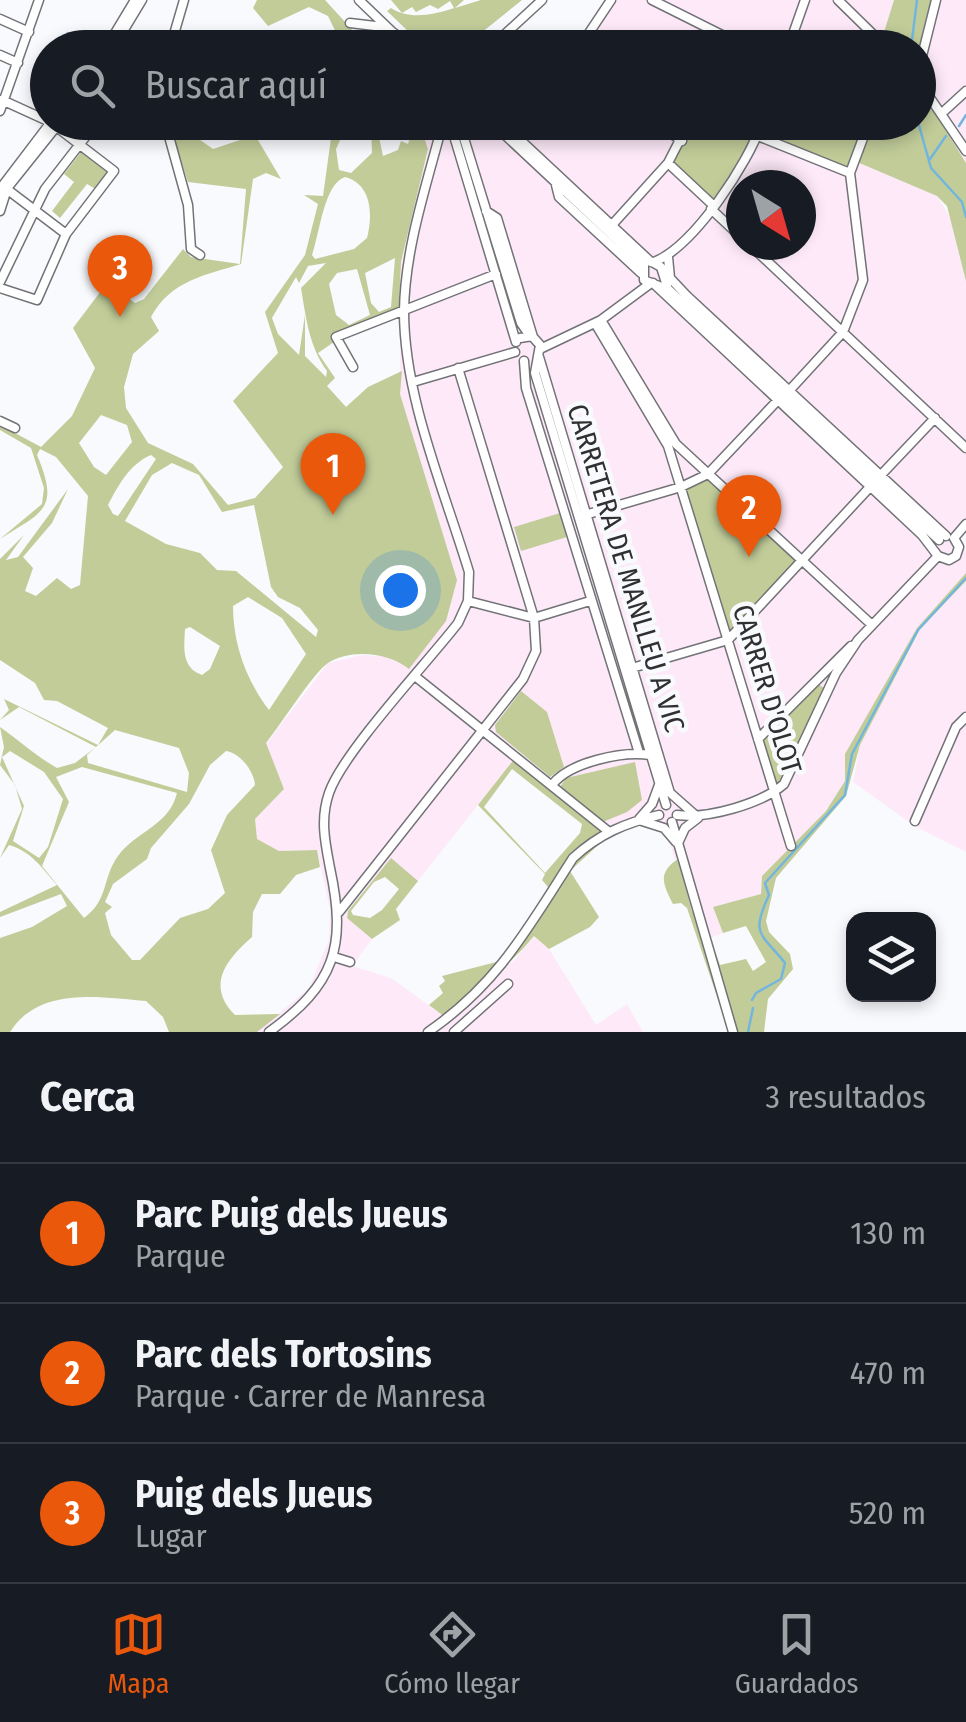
<!DOCTYPE html>
<html lang="es">
<meta charset="utf-8">
<style>
body{margin:0;font-family:"Fira Sans Condensed",sans-serif;background:#242831;color:#f1f3f6}
.controls{position:absolute;right:30px;bottom:30px;display:grid;overflow:hidden;border-radius:20px;box-shadow:0 5px 15px #0003}
.controls button{width:90px;height:90px;display:grid;place-items:center;padding:0;border:0;border-bottom:2px solid #363941;background:#171b24;color:#f1f3f6;font:50px sans-serif}
.compass{position:absolute;left:726px;top:170px;width:90px;height:90px;border-radius:50%;background:#171b24;box-shadow:0 5px 15px #0003;rotate:143deg}
.you{position:absolute;left:400px;top:590px;width:35px;height:35px;margin:-25px;border:8px solid #fff;border-radius:50%;background:#1a73e8;box-shadow:0 0 0 15px #1a73e833}
.badge{display:grid;place-items:center;width:65px;height:65px;border-radius:50%;background:#ea580c;color:#fff;font-size:32px;font-weight:700}
.pin{position:absolute;translate:-50% -82px;filter:drop-shadow(0 2px 5px #0008)}
.pin::after{content:'';position:absolute;top:52px;width:35px;height:30px;background:inherit;clip-path:polygon(0 0,100% 0,50% 100%)}
.list{margin:0;padding:0;list-style:none}
h2{display:flex;justify-content:space-between;align-items:center;height:130px;margin:0;padding:0 40px;font-size:42px}
h2 small{font-size:32px;font-weight:400;color:#9ea1a6}
.list li{display:grid;grid-template-columns:65px 1fr auto;gap:30px;align-items:center;box-sizing:border-box;height:140px;padding:0 40px;border-top:2px solid #363941}
.list b{display:block;font-size:38px;white-space:nowrap}
.list p{margin:0;font-size:32px;white-space:nowrap;color:#9ea1a6}
.list em{font-size:32px;font-style:normal;color:#9ea1a6}
.icon{flex:none;width:55px;height:55px;fill:none;stroke:currentColor;stroke-width:2;stroke-linecap:round;stroke-linejoin:round}
.map{position:relative;flex:none;width:966px;height:1032px;overflow:hidden}
.search{position:absolute;background:#171b24;box-shadow:0 5px 15px #0003;left:30px;right:30px;top:30px;height:110px;display:flex;align-items:center;gap:25px;box-sizing:border-box;padding:0 35px;border-radius:55px;color:#9ea1a6;font-size:38px}
.sheet{height:550px;background:#171b24}
nav{display:flex;justify-content:space-around;align-items:center;box-sizing:border-box;height:140px;border-top:2px solid #363941;background:#171b24;font-size:28px;color:#9ea1a6}
nav a{display:grid;justify-items:center;gap:5px}
nav .on{color:#ea580c}
.map>svg:first-child{display:block}
.industrial{fill:#fde9f8;fill-rule:evenodd}
.green{fill:#c1cc99;fill-rule:evenodd}
.lines{fill:none;stroke-linecap:round;stroke-linejoin:round}
.stream{stroke:#73b6dd;stroke-width:2.5}
.minor-casing{stroke:#727377;stroke-width:11}
.minor{stroke:#fff;stroke-width:8}
.labels{text-anchor:middle;dominant-baseline:central;stroke-width:9;stroke-linejoin:round;paint-order:stroke}
.street-label{font-size:28px;fill:#303031;stroke:#f8fafd}
</style>
<div class="map">
<svg width="966" height="1032" viewBox="0 0 966 1032">
<rect width="100%" height="100%" fill="#f8fafd"/>
<!-- industrial -->
<path class="industrial" d="M611,0H894L879,47L579,48Z
M932,0H966V163L919,87V51Z
M419,123H875L857,162L937,196L956,227L966,281V527L957,538L966,552V573L917,628L847,768L845,781L826,811L762,876L761,894L713,907L723,933L710,938L700,911L692,913L667,835L644,823L609,835L515,758L418,881L391,859L348,911L347,918L372,939L352,966L391,978L445,1017L499,967L513,962L535,936L549,949L596,1025L627,1004L643,1032H257L309,988L329,940L330,909L317,850L279,851L257,839L255,819L284,789L266,744L328,663L362,655L395,657L457,580L400,394L401,262L428,150ZM741,185H801V245H741Z
M966,581V852L916,827L853,782L860,745L920,629Z"/>
<!-- green -->
<path class="green" d="M257,0H325L368,47L357,42L358,47H343L328,16L309,7L268,26L253,8Z
M391,0H464L455,8L481,0H522L481,33L458,37L452,32L411,34L387,11L391,8C408,20 434,15 454,8L450,1L438,9L430,5L416,12L412,7L402,13Z
M894,0H932L919,51L918,48H879Z
M919,87L966,163V281L947,206L937,196L857,162L875,123L918,122Z
M176,123L213,149L255,135L281,179L266,173L253,179L241,264C206,275 171,280 151,317L159,331L133,354L124,387L126,408L148,443L193,464L228,505L255,498L283,467L233,401L278,353L265,312L305,255L318,204L304,195L323,196L332,131L337,123H348L336,149L339,170L351,173L372,153L371,123H376L383,156L398,150L401,141L408,144L414,123H419L428,149L401,262L399,308L332,336L334,342L318,353L335,378L327,386L346,407L368,387L402,371L400,394L457,580L446,621L409,669C390,653 351,648 328,663C314,672 279,727 266,743L284,789L255,819L257,839L279,851L317,850L320,867L296,875L280,894H262L253,912L252,937C227,959 205,985 235,1015L280,1014L257,1032H169L163,1017L146,1001C100,997 39,986 10,1032H0V938L32,927L67,906L61,894L0,917V912L57,885C42,868 31,851 9,845L0,858L22,809L15,785L0,765L4,747L0,727C20,741 36,756 57,768L75,763L96,747L19,707L0,720L9,710L4,699L98,745L108,728L57,701L44,700L35,683L0,660V559L24,535L6,560L18,557L68,489L52,523L23,557L33,568L25,591L36,596L57,578L71,589L80,585L88,496L56,457L40,449L37,455C61,511 41,512 0,539L42,504L44,488L31,448L0,430V425L41,447L72,416L95,368L73,328L107,283L135,303L144,299L183,249L191,257L240,264L246,189L188,182L172,134ZM345,177C372,184 373,215 367,238L354,249L315,259L312,255C320,232 324,184 345,177ZM395,258L391,307L379,312L371,303L365,273ZM326,263L301,288C306,318 309,346 327,371L326,377L305,356V315L299,355L278,334L272,318L296,277L299,283L308,266ZM357,269L370,315L349,325L336,315L329,284L337,273ZM101,415L127,425L132,442L106,475L94,467L79,443ZM151,455L156,459L118,516L113,514L108,505C119,484 130,464 151,455ZM172,463L199,475L222,512L254,505L271,587L278,597L300,608L318,630L316,637L236,571L217,570L200,553L166,544L125,521L152,475ZM248,597L282,618L306,654L269,710C246,680 233,644 233,606ZM190,627L220,646L210,669L202,675C181,668 184,647 185,629ZM115,730L179,748L189,773L187,792L88,763L87,755ZM10,751L44,772L63,799L48,847L39,858L13,841L24,806L2,757ZM226,751C240,753 254,771 255,785L227,815L211,850L225,893L208,909L180,918L140,960H132L111,935L105,913L112,907L105,902L113,884L147,859L151,848L189,804L210,765ZM82,767L177,793C169,826 136,831 118,856C102,878 109,900 84,918L42,866L69,802L56,777Z
M689,123H723L757,136L762,123H869L850,173L758,136L714,206L668,163Z
M82,151L109,172L97,190L87,184L60,218L52,211L74,182L64,174Z
M708,474L800,562L728,640L681,487Z
M560,513L567,537L521,551L514,527Z
M966,573V581L920,629L860,745L846,796L776,878L766,921L769,932L790,954L793,969L768,999L764,1032H729L687,908L681,903L673,904C663,884 657,873 678,859L692,912L700,910L720,965L746,959L753,971L766,962L746,926L723,933L713,907L761,894L762,876L826,811L845,781V754L917,628Z
M814,681L828,691L798,761L774,793L758,739Z
M521,691L547,712L564,767L550,777L496,732L495,725Z
M515,758L609,835L570,871L599,917L590,927L549,949L534,936C509,967 475,990 445,1017L429,1005L443,993L439,986L445,981L442,976L504,960L548,887L542,880L545,874L478,805ZM512,769L582,824L580,833L545,873L484,807Z
M635,762L642,800L627,812L603,822L560,787L566,778Z
M391,858L418,881L396,909L400,920L372,939L347,918L348,911ZM385,877L399,889L382,910L370,918L353,915L351,911L374,882Z"/>
<g class="lines">
<!-- stream -->
<path class="stream" d="M911,48L917,0
M918,122L931,168L962,202L966,217
M959,126L966,115
M930,159L946,136
M752,1000L756,993L781,979L785,963C761,933 750,935 769,895L765,883L845,795L852,754L918,630L966,578
M748,1032L753,1008"/>
<defs>
<path id="minor" d="M359,0L409,48
M652,0L748,48
M838,0L887,48
M0,19L29,32
M350,23L375,26L390,37L394,33
M106,48L135,0
M113,48L142,0
M170,48L184,0
M490,48L542,0
M579,48L611,0
M788,48L805,0
M0,55L18,63
M918,72L936,0
M918,80L966,151
M2,100L48,121
M0,111L39,0
M942,113L966,91
M165,122L188,205L191,249L200,255
M456,122L454,136L516,342
M459,122L521,323L530,336
M491,122L644,265
M501,122L651,262
M654,122L682,141
M723,122L850,173
M668,163L714,206
M555,181L559,197L641,273
M4,187L66,234
M0,189L51,122
M0,197L60,122
M711,209L741,237
M0,211L6,192
M486,211L497,218L533,337
M612,225L668,163L689,122
M750,245L966,448
M668,257L670,278L687,296L946,536
M652,262L661,267L667,286
M654,262C694,246 749,163 762,122
M644,265V280L669,290L939,540
M0,282L45,189L97,122
M653,283L922,535L938,556
M0,288L37,300L66,234L114,171L50,122
M601,320L676,444L872,625
M595,323L668,446L791,846
M520,338L532,336L540,345L535,373L666,805
M540,349L601,320L651,283
M539,357L670,793
M524,361L526,388L639,753
M353,367L336,337L496,274
M413,382L515,352
M788,392L843,332L863,280L850,173L869,122
M0,421L15,428
M880,476L935,418
M585,515L681,487L708,474L777,401
M954,538L959,547L956,556
M954,538L966,524
M938,556L949,560L956,556
M468,601L534,618L590,601
M632,668L728,640L870,487
M416,677L608,831
M758,739L851,646
M552,785C569,762 623,751 650,755
M668,791L694,814
M677,815C708,819 761,804 784,784L836,673L858,640L938,556
M639,819L652,804L659,785
M642,821L664,828L676,842
M915,821L956,727L966,717
M672,822L733,1032
M679,841L685,828L698,818
M339,912L523,679L536,651L534,618L458,368
M334,957L350,962
M269,1032C335,984 347,947 330,868C325,842 320,819 329,793C343,752 428,662 458,623L468,601L469,572C444,489 404,398 404,311C405,247 427,184 443,122
M428,1032C498,984 528,928 573,858C599,834 625,823 659,815
M454,1032L508,984"/>
</defs>
<!-- minor casing -->
<use href="#minor" class="minor-casing"/>
<!-- minor -->
<use href="#minor" class="minor"/>
</g>
<g class="labels">
<!-- street labels -->
<g class="street-label">
<text transform="translate(626 568) rotate(73)">CARRETERA DE MANLLEU A VIC</text>
<text transform="translate(767 689) rotate(73)">CARRER D'OLOT</text>
</g>
</g>
</svg>
<div class="controls">
<button><svg class="icon" aria-label="layers" viewBox="0 0 24 24"><path d="M12 4l9 5-9 5-9-5zM3 14l9 5 9-5"/></svg></button>
</div>
<svg class="compass" viewBox="-18 -18 36 36"><path d="M0-13l5 13h-10z" fill="#e53935"/><path d="M0 13l5-13h-10z" fill="#9ea1a6"/></svg>
<div class="you"></div>
<div class="pin badge" style="left:333px;top:515px">1</div>
<div class="pin badge" style="left:749px;top:557px">2</div>
<div class="pin badge" style="left:120px;top:317px">3</div>
<div class="search"><svg class="icon" aria-label="search" viewBox="0 0 24 24"><circle cx="10" cy="10" r="6"/><path d="M15 15l6 6"/></svg>Buscar aquí</div>
</div>
<section class="sheet">
<h2>Cerca<small>3 resultados</small></h2>
<ul class="list">
<li><span class="badge">1</span><div><b>Parc Puig dels Jueus</b><p>Parque</p></div><em>130 m</em></li>
<li><span class="badge">2</span><div><b>Parc dels Tortosins</b><p>Parque · Carrer de Manresa</p></div><em>470 m</em></li>
<li><span class="badge">3</span><div><b>Puig dels Jueus</b><p>Lugar</p></div><em>520 m</em></li>
</ul>
</section>
<nav>
<a class="on"><svg class="icon" aria-label="map" viewBox="0 0 24 24"><path d="M3 6l6-2 6 2 6-2v14l-6 2-6-2-6 2zM9 4v14M15 6v14"/></svg>Mapa</a>
<a><svg class="icon" aria-label="directions" viewBox="0 0 24 24"><path d="M12 3l9 9-9 9-9-9zM9 14v-3h6M13 9l2 2-2 2"/></svg>Cómo llegar</a>
<a><svg class="icon" aria-label="saved" viewBox="0 0 24 24"><path d="M7 4h10v16l-5-4-5 4z"/></svg>Guardados</a>
</nav>
